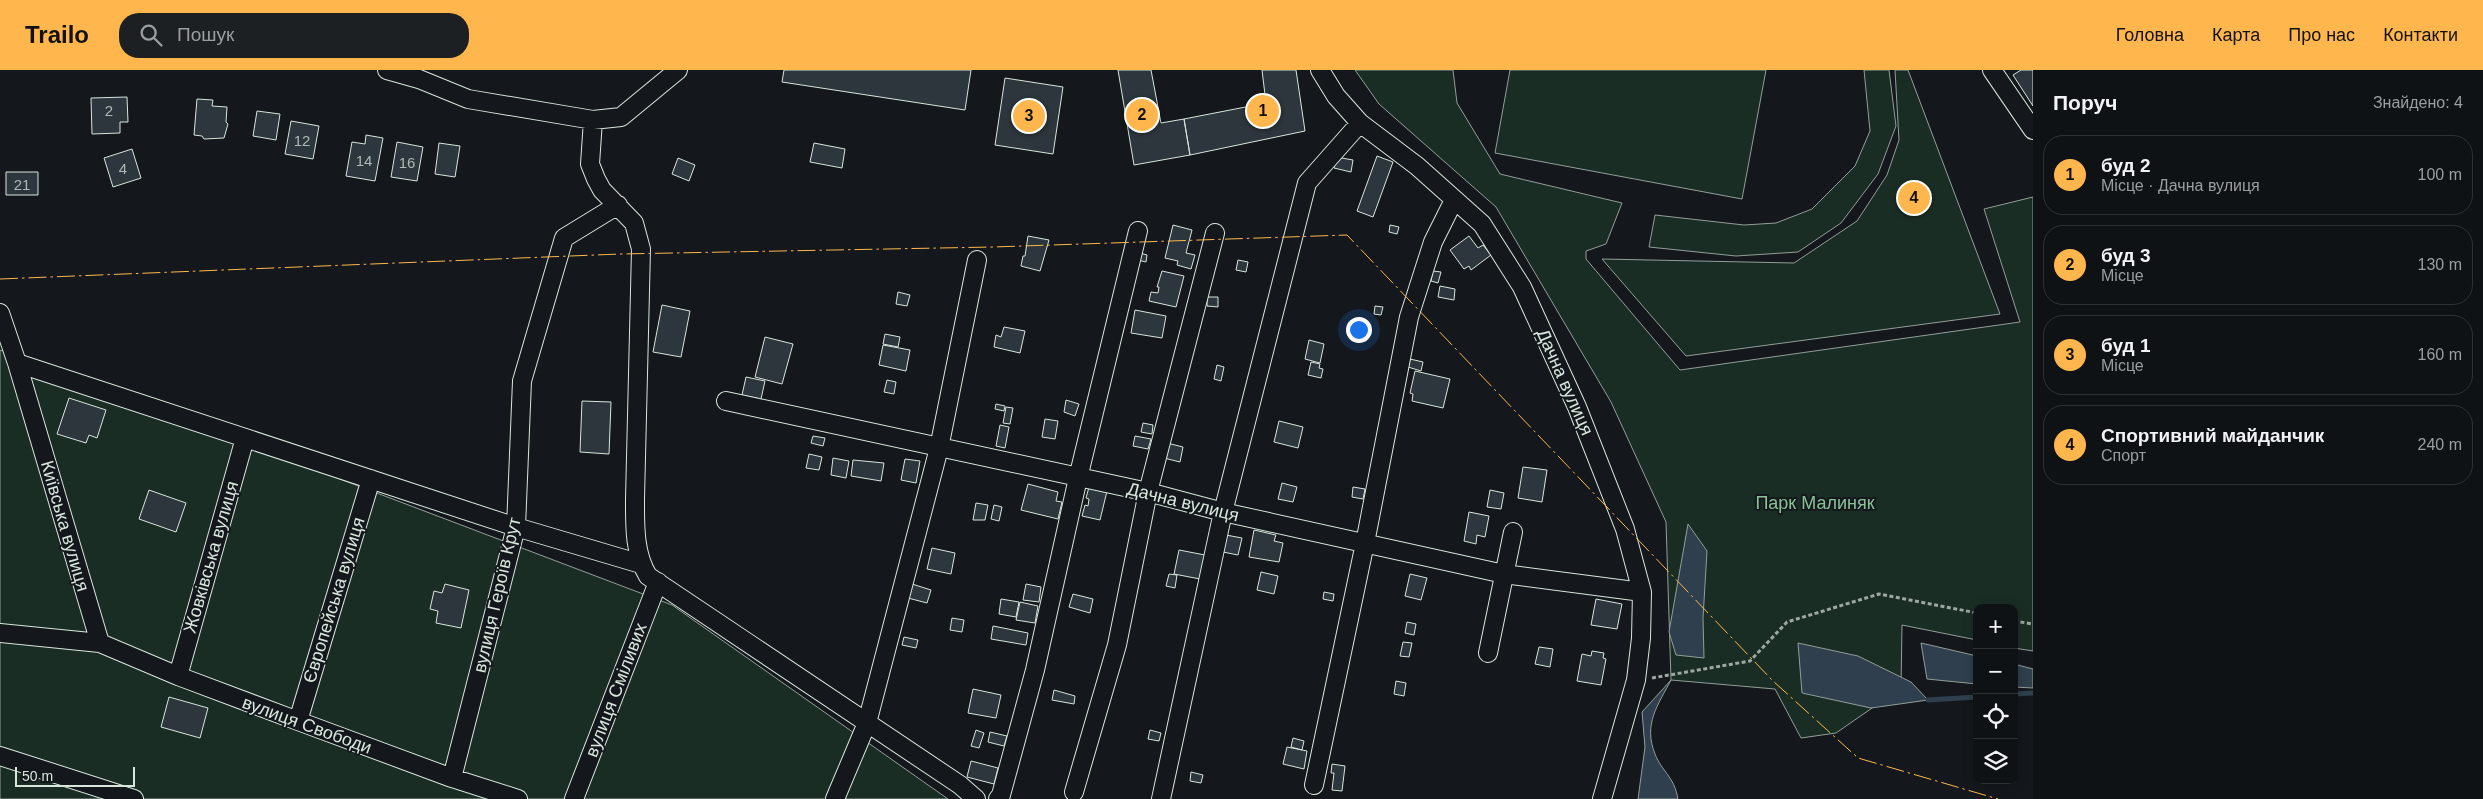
<!DOCTYPE html>
<html lang="uk">
<meta charset="utf-8">
<style>
body{margin:0;font-family:Arial,sans-serif;background:#1d2022;color:#f1f3f6}
.controls{position:absolute;right:15px;bottom:15px;display:grid;overflow:hidden;border-radius:10px;box-shadow:0 2px 12px #0003}
.controls button{width:45px;height:45px;display:grid;place-items:center;padding:0;border:0;border-bottom:1px solid #2f3234;background:#0f1215;color:#f1f3f6;font:25px sans-serif}
.scale{position:absolute;left:15px;bottom:12px;width:120px;box-sizing:border-box;padding-left:5px;border:2px solid #d8e6dc;border-top:0;font-size:14px;line-height:18px;white-space:nowrap;color:#d8e6dc;-webkit-text-stroke:4px #14181c;paint-order:stroke}
.you{position:absolute;left:1358px;top:259px;width:18px;height:18px;margin:-12px;border:4px solid #fff;border-radius:50%;background:#1a73e8;box-shadow:0 0 0 8px #1a73e833}
.badge{display:grid;place-items:center;width:32px;height:32px;border-radius:50%;background:#ffb74d;color:#111;font-size:16px;font-weight:700}
.pin{position:absolute;translate:-50% -50%;border:2px solid #fff;box-shadow:0 1px 5px #0006}
.list{margin:0;padding:0;list-style:none}
h2{display:flex;justify-content:space-between;align-items:center;height:65px;margin:0;padding:0 20px;font-size:21px}
h2 small{font-size:16px;font-weight:400;color:#9b9ea0}
.list li{display:grid;grid-template-columns:32px 1fr auto;gap:15px;align-items:center;box-sizing:border-box;height:80px;margin:0 10px 10px;padding:0 10px;border:1px solid #2f3234;border-radius:20px}
.list b{display:block;font-size:19px;white-space:nowrap}
.list p{margin:0;font-size:16px;white-space:nowrap;color:#9b9ea0}
.list em{font-size:16px;font-style:normal;color:#9b9ea0}
.icon{flex:none;width:28px;height:28px;fill:none;stroke:currentColor;stroke-width:2;stroke-linecap:round;stroke-linejoin:round}
.map{position:relative;flex:none;width:2033px;height:729px;overflow:hidden}
header{display:flex;align-items:center;gap:30px;box-sizing:border-box;height:70px;padding:0 25px;background:#ffb74d;color:#111}
header strong{font-size:24px}
nav{display:flex;gap:28px;margin-inline-start:auto;font-size:18px}
.search{width:350px;height:45px;background:#1d2022;display:flex;align-items:center;gap:12px;box-sizing:border-box;padding:0 18px;border-radius:20px;color:#9b9ea0;font-size:19px}
main{display:flex}
aside{flex:1;background:#0f1215}
.map>svg:first-child{display:block}
.green{fill:#1a2d24;stroke:#939e99}
.water{fill:#2f3f4d;stroke:#939e99}
.lines{fill:none;stroke-linecap:round;stroke-linejoin:round}
.stream{stroke:#2f3f4d;stroke-width:5}
.building{fill:#2c363c;stroke:#d8e6dc}
.minor-casing{stroke:#d8e6dc;stroke-width:20}
.path{stroke:#9da8a2;stroke-width:3;stroke-dasharray:4 2.5;stroke-linecap:butt}
.minor{stroke:#14181c;stroke-width:18}
.power{stroke:#ffb74d;stroke-width:1;stroke-dasharray:18 4 2.5 4;stroke-linecap:butt}
.labels{text-anchor:middle;dominant-baseline:central;stroke-width:4;stroke-linejoin:round;paint-order:stroke}
.number-label{font-size:15px;fill:#adbab4}
.street-label{font-size:18px;fill:#d8e6dc;stroke:#14181c}
.park-label{font-size:18px;fill:#8ac095;stroke:#14181c}
</style>
<header>
<strong>Trailo</strong>
<div class="search"><svg class="icon" aria-label="search" viewBox="0 0 24 24"><circle cx="10" cy="10" r="6"/><path d="M15 15l6 6"/></svg>Пошук</div>
<nav><a>Головна</a><a>Карта</a><a>Про нас</a><a>Контакти</a></nav>
</header>
<main>
<div class="map">
<svg width="2033" height="729" viewBox="0 0 2033 729">
<rect width="100%" height="100%" fill="#14181c"/>
<!-- green -->
<path class="green" d="M1355,0H1453L1457,33L1500,104L1622,133L1606,174L1586,181V189L1680,300L2020,252L1984,139L2033,127V581L2014,578V538H1977V570L1902,555L1901,618L1836,663L1801,668L1775,619L1671,610L1666,452L1611,332L1496,137L1379,34Z
M1510,0H1766L1742,129L1495,83Z
M1864,0H1889L1896,56L1878,104L1841,153L1798,182L1736,186L1649,177L1655,145L1744,155L1776,153L1812,139L1855,96L1870,61Z
M1895,0H1908L2000,244L1686,286L1602,189L1794,193L1857,151L1887,105L1899,70Z
M0,280L672,535L948,729H0Z"/>
<!-- water -->
<path class="water" d="M1688,454L1707,481L1703,548L1704,588L1676,585L1669,562Z
M1798,573L1858,586L1911,612L1928,630L1871,638L1802,623Z
M1921,573L1977,586V614L1927,609Z
M2014,594L2033,599V618L2014,617Z
M1671,610C1658,635 1643,654 1655,684C1662,702 1674,706 1678,729H1638L1645,677L1642,642Z"/>
<g class="lines">
<!-- stream -->
<path class="stream" d="M2014,624L2033,623
M1928,630L1977,627"/>
</g>
<!-- building -->
<path class="building" d="M784,0H971L965,40L782,12Z
M1118,0H1151L1161,53L1184,49L1190,85L1134,95Z
M1262,0H1296L1305,61L1190,85L1184,49L1266,33Z
M2021,0H2033V36L2013,5Z
M1005,8L1063,17L1053,84L995,75Z
M127,27L128,52H120V63L92,64L91,28Z
M197,29L213,30L212,36L227,37L226,52L228,54L224,68L204,69L202,66L194,65Z
M257,41L280,44L276,70L253,66Z
M291,51L319,56L313,89L285,84Z
M366,65L383,68L375,111L346,106L352,72L365,74Z
M397,72L423,77L417,111L391,107Z
M439,73L460,76L455,107L435,104Z
M814,73L845,79L842,98L810,92Z
M132,79L141,108L113,117L104,88Z
M1377,86L1393,92L1373,147L1357,141Z
M1336,87L1353,90L1351,102L1334,98Z
M678,88L695,95L689,111L672,104Z
M6,102H38V125H6Z
M1173,155L1192,160L1186,183L1195,185L1191,199L1177,195L1178,191L1165,188Z
M1390,155L1399,157L1397,164L1389,162Z
M1028,166L1049,170L1040,201L1021,196L1023,186H1025Z
M1469,166L1478,178L1483,175L1491,185L1471,200L1469,196L1464,199L1450,180Z
M1140,183L1147,185L1146,192L1138,190Z
M1238,190L1248,192L1246,202L1236,200Z
M1162,201L1184,206L1176,237L1149,231L1151,222L1158,223L1159,217H1157Z
M1433,201L1441,202L1438,213L1431,211Z
M1440,216L1455,219L1454,230L1438,227Z
M898,222L910,225L907,236L896,234Z
M1207,227H1218V237L1207,236Z
M662,235L690,241L681,287L653,282Z
M1375,236L1383,237L1381,245L1374,244Z
M1135,240L1166,246L1162,268L1131,263Z
M1004,257L1025,261L1020,283L994,277L996,265L1001,267Z
M885,264L900,267L898,277L883,274Z
M765,267L793,274L782,314L755,307Z
M1309,270L1324,274L1320,293L1305,289Z
M883,275L910,280L906,301L879,295Z
M1410,289L1423,292L1421,301L1408,297Z
M1311,292L1320,294L1319,298L1323,299L1321,308L1308,305Z
M1217,295L1224,297L1221,311L1214,309Z
M1415,301L1450,309L1443,338L1412,331L1413,324L1410,323Z
M746,307L765,311L761,329L742,325Z
M887,310L896,312L894,324L884,322Z
M69,328L106,340L97,368L89,365L86,373L57,364Z
M1066,330L1079,334L1075,346L1064,342Z
M582,331L611,332L609,384L580,382Z
M996,334L1005,336L1004,341L995,339Z
M1006,337L1013,338L1010,354L1003,353Z
M1045,349L1058,351L1055,369L1042,367Z
M1279,351L1303,357L1298,378L1274,372Z
M1143,353L1153,355L1152,364L1141,362Z
M1000,355L1009,357L1005,378L996,376Z
M813,366L825,368L823,376L811,373Z
M1135,366L1151,369L1148,379L1133,376Z
M1163,372L1183,377L1180,392L1160,387Z
M809,384L822,387L819,400L806,398Z
M833,388L849,391L846,408L831,405Z
M905,389L920,391L916,413L901,410Z
M853,390L884,393L881,411L851,406Z
M1523,397L1547,400L1542,432L1518,428Z
M1282,413L1297,417L1293,432L1278,429Z
M1028,414L1058,422L1056,431L1062,432L1058,449L1021,440Z
M1089,417L1107,421L1100,450L1082,446L1085,435L1088,436L1089,429L1086,428Z
M1353,417L1365,419L1363,429L1352,427Z
M149,420L186,433L176,462L139,449Z
M1490,420L1504,423L1501,439L1487,437Z
M976,433L988,435L985,450H973Z
M994,435L1002,437L999,451L991,449Z
M1469,442L1489,446L1485,467L1477,465L1476,474L1464,471Z
M1254,460L1276,465L1274,471L1283,473L1279,492L1249,487Z
M1226,465L1242,468L1238,485L1223,482Z
M932,478L955,483L951,504L927,499Z
M1179,480L1205,485L1200,509L1174,504Z
M1261,502L1278,506L1274,524L1257,520Z
M1169,504L1177,505L1175,518L1166,516Z
M1410,504L1427,508L1421,530L1405,526Z
M445,514L469,520L461,558L436,553L438,541L430,539L434,521L442,523Z
M912,514L931,520L927,533L908,528Z
M1026,514L1041,517L1039,532L1023,530Z
M1324,522L1334,524L1333,531L1323,529Z
M1073,524L1093,529L1090,543L1069,537Z
M1001,529L1019,532L1016,547L999,544Z
M1596,529L1622,534L1617,559L1591,555Z
M1020,532L1038,536L1035,553L1016,550Z
M952,548L964,550L962,562L950,560Z
M1407,552L1416,554L1414,565L1405,563Z
M993,556L1028,563L1026,575L991,569Z
M904,567L918,570L916,578L902,575Z
M1403,572L1412,573L1409,587L1400,586Z
M1539,577L1553,579L1550,597L1535,594Z
M1592,581L1604,583L1603,588L1606,589L1601,615L1577,611L1582,584L1591,586Z
M1396,611L1406,613L1404,626L1394,624Z
M973,619L1001,625L996,648L968,643Z
M1054,620L1075,626L1074,634L1052,630Z
M169,627L208,638L200,668L161,657Z
M976,660L984,663L979,678L971,676Z
M1150,660L1161,663L1159,671L1148,669Z
M990,662L1007,666L1004,676L988,672Z
M1293,668L1304,671L1302,680L1291,677Z
M1287,677L1307,681L1304,699L1283,694Z
M971,691L998,698L994,714L967,707Z
M1332,694L1345,696L1342,721L1332,720L1334,703H1331Z
M1191,702L1203,705L1201,713L1190,711Z"/>
<g class="lines">
<defs>
<path id="minor" d="M387,0L419,9L468,29L593,50L621,47L678,0
M1320,0L1336,26L1360,53L1417,96L1482,154L1522,217L1577,337L1625,459L1642,522L1641,568L1636,610L1602,729
M1992,0L2033,60
M593,50L590,94L596,109L602,120L634,153L641,179L635,429C635,455 634,483 648,506L960,715L976,729
M0,243L17,293L100,573
M17,293L516,457L641,494
M726,331L1148,422L1223,442L1504,504L1642,522
M0,563L100,573L178,606L298,651L452,708L518,729
M1488,583L1513,462
M178,606L245,368
M298,651L371,409
M0,686L134,729
M452,708L516,457L522,311L564,168L618,135
M1314,715L1365,473L1409,247L1433,172L1454,130
M1074,722L1117,575L1148,422L1215,163
M574,729L658,512
M835,729L867,653L939,378L977,190
M998,729L1001,725L1035,600L1078,408L1138,161
M1161,729L1223,442L1307,113L1360,53"/>
</defs>
<!-- minor casing -->
<use href="#minor" class="minor-casing"/>
<!-- path -->
<path class="path" d="M2014,551L2033,554
M1652,608L1750,591L1787,552L1879,524L1977,543"/>
<!-- minor -->
<use href="#minor" class="minor"/>
<!-- power -->
<path class="power" d="M0,209L620,184L993,177L1347,165L1773,611L1858,688L1998,729"/>
</g>
<g class="labels">
<!-- number labels -->
<g class="number-label">
<text x="109" y="40">2</text>
<text x="302" y="70">12</text>
<text x="364" y="90">14</text>
<text x="407" y="92">16</text>
<text x="123" y="98">4</text>
<text x="22" y="114">21</text>
</g>
<!-- street labels -->
<g class="street-label">
<text transform="translate(1565 312) rotate(66)">Дачна вулиця</text>
<text transform="translate(1183 432) rotate(14)">Дачна вулиця</text>
<text transform="translate(65 456) rotate(74)">Київська вулиця</text>
<text transform="translate(211 487) rotate(-74)">Жовківська вулиця</text>
<text transform="translate(497 525) rotate(-77)">вулиця Героїв Крут</text>
<text transform="translate(334 530) rotate(-73)">Європейська вулиця</text>
<text transform="translate(616 620) rotate(-69)">вулиця Сміливих</text>
<text transform="translate(307 655) rotate(20)">вулиця Свободи</text>
</g>
<!-- park labels -->
<g class="park-label">
<text x="1815" y="433">Парк Малиняк</text>
</g>
</g>
</svg>
<div class="controls">
<button>+</button>
<button>−</button>
<button><svg class="icon" aria-label="locate" viewBox="0 0 24 24"><circle cx="12" cy="12" r="6"/><path d="M12 2v4M12 18v4M2 12h4M18 12h4"/></svg></button>
<button><svg class="icon" aria-label="layers" viewBox="0 0 24 24"><path d="M12 4l9 5-9 5-9-5zM3 14l9 5 9-5"/></svg></button>
</div>
<div class="scale">50 m</div>
<div class="you"></div>
<div class="pin badge" style="left:1263px;top:41px">1</div>
<div class="pin badge" style="left:1142px;top:45px">2</div>
<div class="pin badge" style="left:1029px;top:46px">3</div>
<div class="pin badge" style="left:1914px;top:128px">4</div>
</div>
<aside>
<h2>Поруч<small>Знайдено: 4</small></h2>
<ul class="list">
<li><span class="badge">1</span><div><b>буд 2</b><p>Місце · Дачна вулиця</p></div><em>100 m</em></li>
<li><span class="badge">2</span><div><b>буд 3</b><p>Місце</p></div><em>130 m</em></li>
<li><span class="badge">3</span><div><b>буд 1</b><p>Місце</p></div><em>160 m</em></li>
<li><span class="badge">4</span><div><b>Спортивний майданчик</b><p>Спорт</p></div><em>240 m</em></li>
</ul>
</aside>
</main>
